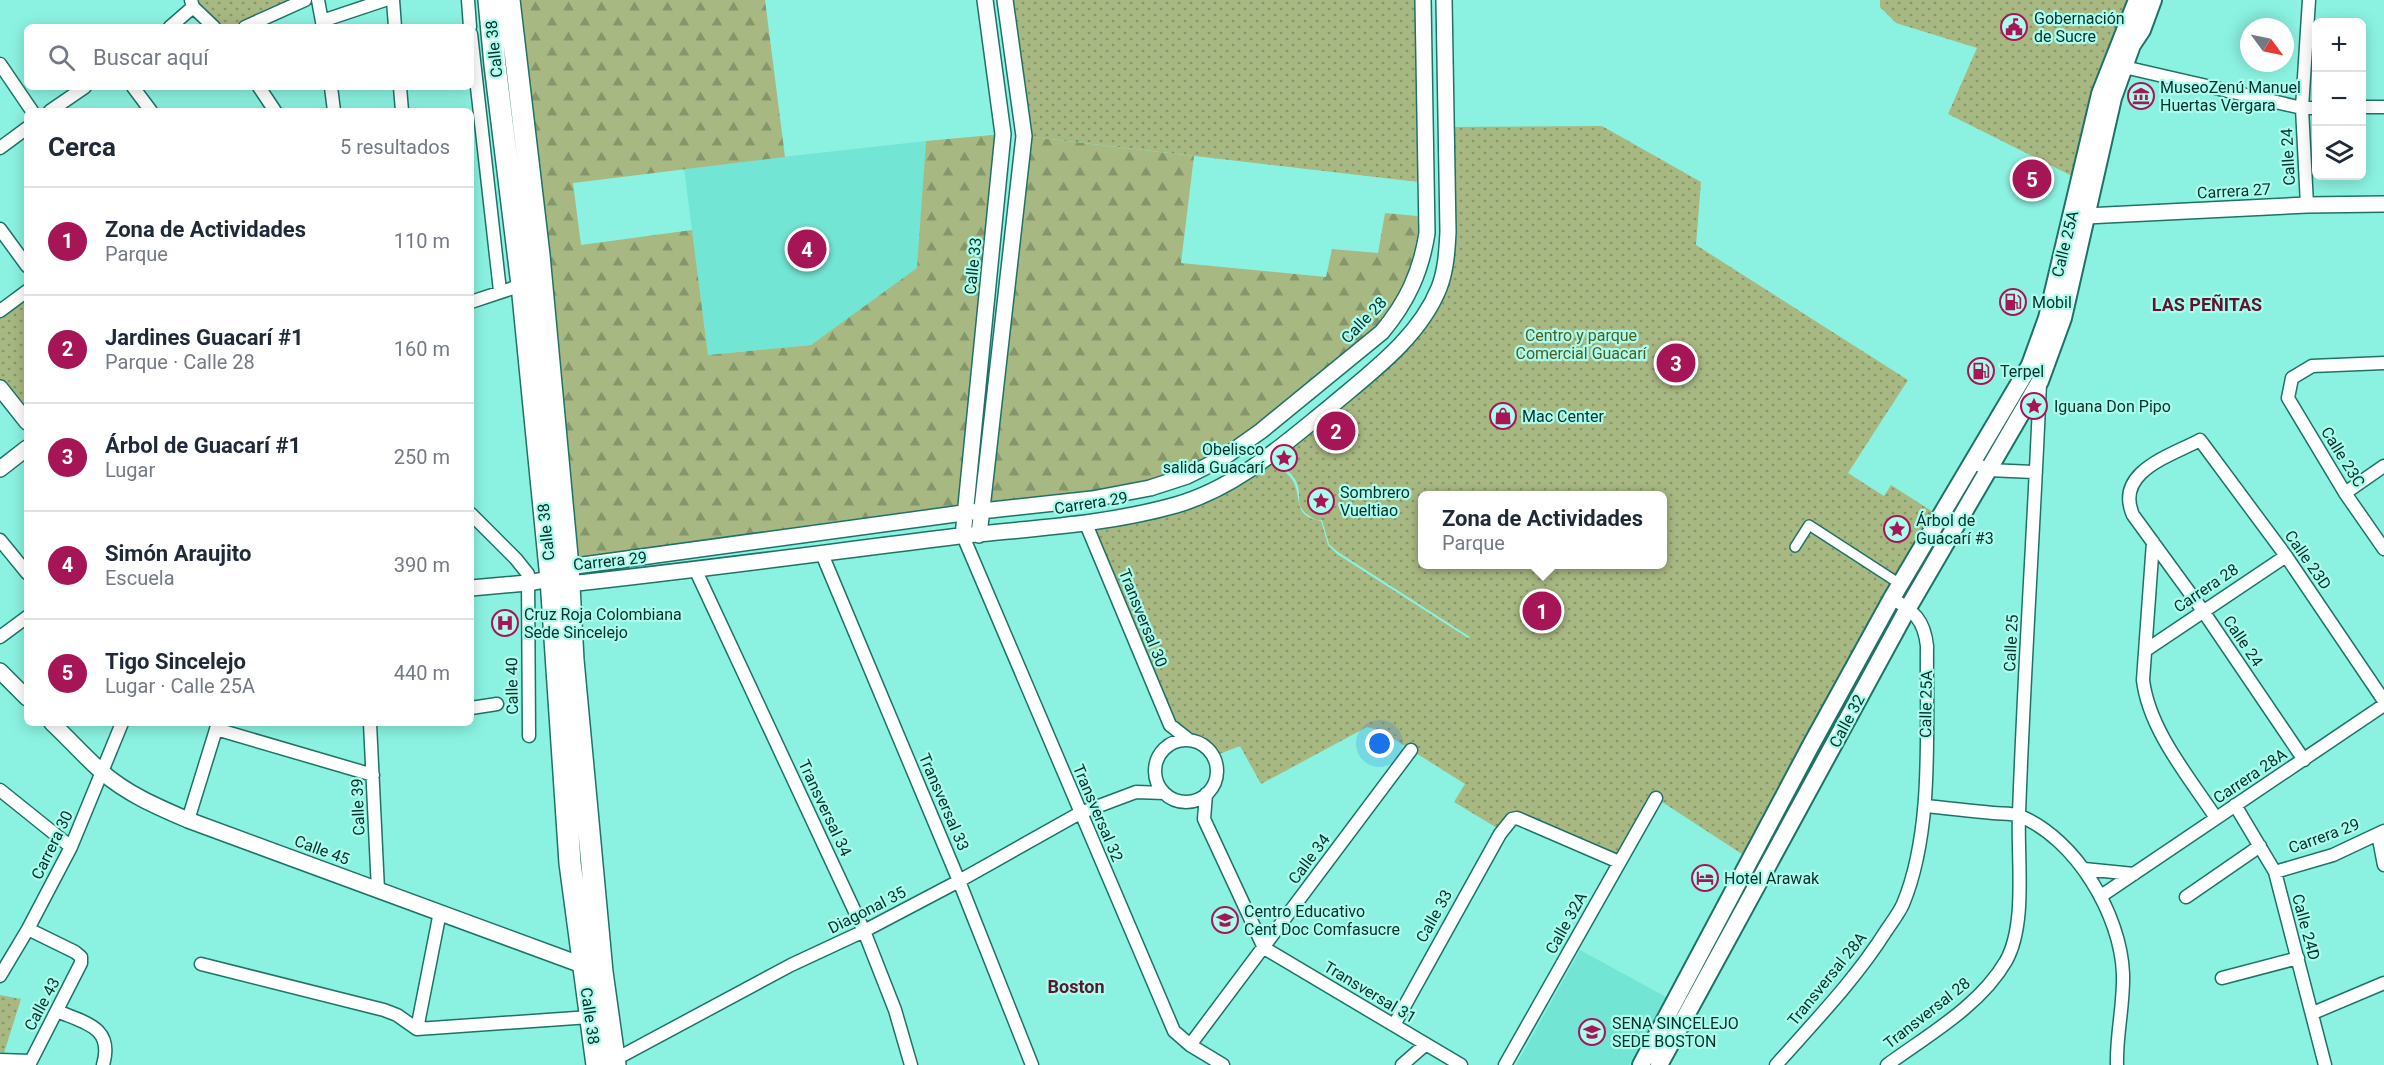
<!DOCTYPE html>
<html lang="es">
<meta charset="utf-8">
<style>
body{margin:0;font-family:Roboto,sans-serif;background:#f6f6f7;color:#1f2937}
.controls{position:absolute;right:18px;top:18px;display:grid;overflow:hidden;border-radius:9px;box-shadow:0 3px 15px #0003}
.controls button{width:54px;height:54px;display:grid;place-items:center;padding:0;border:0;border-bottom:2px solid #e0e1e3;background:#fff;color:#1f2937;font:30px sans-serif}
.compass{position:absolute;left:2240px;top:18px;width:54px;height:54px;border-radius:50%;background:#fff;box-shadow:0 3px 15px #0003;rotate:123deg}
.you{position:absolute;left:1380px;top:744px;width:21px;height:21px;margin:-15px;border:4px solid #fff;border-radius:50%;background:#1a73e8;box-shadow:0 0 0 9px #1a73e833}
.badge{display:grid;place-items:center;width:39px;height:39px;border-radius:50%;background:#a61555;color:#fff;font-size:20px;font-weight:700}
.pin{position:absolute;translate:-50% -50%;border:3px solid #fff;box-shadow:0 2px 6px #0006}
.popup{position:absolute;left:1418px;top:491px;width:249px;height:78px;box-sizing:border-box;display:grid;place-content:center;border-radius:9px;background:#fff;filter:drop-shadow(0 2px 4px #0005);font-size:20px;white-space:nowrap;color:#747a83}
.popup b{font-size:22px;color:#1f2937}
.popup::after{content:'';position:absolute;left:50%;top:100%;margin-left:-12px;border:12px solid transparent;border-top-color:#fff}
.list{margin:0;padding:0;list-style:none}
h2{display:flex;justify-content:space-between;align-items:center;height:78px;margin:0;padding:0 24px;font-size:26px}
h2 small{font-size:20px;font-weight:400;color:#747a83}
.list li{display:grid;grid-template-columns:39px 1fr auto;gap:18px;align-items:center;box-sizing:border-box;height:108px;padding:0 24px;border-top:2px solid #e0e1e3}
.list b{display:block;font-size:22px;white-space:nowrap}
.list p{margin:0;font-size:20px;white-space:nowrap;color:#747a83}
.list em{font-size:20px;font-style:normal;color:#747a83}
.icon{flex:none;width:33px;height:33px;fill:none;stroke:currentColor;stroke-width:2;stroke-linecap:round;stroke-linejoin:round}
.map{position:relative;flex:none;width:2384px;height:1065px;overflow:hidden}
.search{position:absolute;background:#fff;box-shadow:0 3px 15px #0003;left:24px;top:24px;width:450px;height:66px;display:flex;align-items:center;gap:15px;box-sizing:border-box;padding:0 21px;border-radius:9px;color:#747a83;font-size:22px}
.panel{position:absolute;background:#fff;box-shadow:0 3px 15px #0003;left:24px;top:108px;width:450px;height:618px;border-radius:9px}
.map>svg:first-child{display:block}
.built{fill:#73e5d4}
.forest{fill:url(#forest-firs)}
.park{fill:url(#park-dots);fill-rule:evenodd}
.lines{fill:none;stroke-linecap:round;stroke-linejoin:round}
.pedestrian-casing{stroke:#1e7367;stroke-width:12}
.minor-casing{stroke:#1e7367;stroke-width:15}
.tertiary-casing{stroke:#1e7367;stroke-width:18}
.secondary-casing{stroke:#1e7367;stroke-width:20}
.trunk-casing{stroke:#1e7367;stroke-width:24}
.pedestrian{stroke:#fff;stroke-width:9}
.minor{stroke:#fff;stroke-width:12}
.tertiary{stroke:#fff;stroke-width:15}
.secondary{stroke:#fff;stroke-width:16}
.trunk{stroke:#fff;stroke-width:21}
.labels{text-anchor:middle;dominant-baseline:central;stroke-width:4.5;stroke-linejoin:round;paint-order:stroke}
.poi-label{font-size:16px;fill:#00312b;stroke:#acfced;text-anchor:start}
.street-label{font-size:16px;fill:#00312b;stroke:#acfced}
.park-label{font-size:16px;fill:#4f5e20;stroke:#acfced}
.neighbourhood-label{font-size:18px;font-weight:bold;fill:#59162f;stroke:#acfced}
</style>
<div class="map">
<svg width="2384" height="1065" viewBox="0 0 2384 1065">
<defs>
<pattern id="forest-firs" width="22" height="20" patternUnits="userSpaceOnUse" patternTransform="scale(1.5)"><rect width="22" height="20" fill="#a8b882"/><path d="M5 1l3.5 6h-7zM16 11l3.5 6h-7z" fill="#86966b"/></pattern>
<pattern id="park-dots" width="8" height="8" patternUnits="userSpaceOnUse" patternTransform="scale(1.5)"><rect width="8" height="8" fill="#a8b882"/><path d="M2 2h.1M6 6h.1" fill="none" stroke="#86966b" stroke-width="1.8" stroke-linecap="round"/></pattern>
</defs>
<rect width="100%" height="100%" fill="#8bf2e1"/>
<!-- built -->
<path class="built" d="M926,141L918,268L811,345L708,355L684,168Z
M1580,950L1668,998L1629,1065H1516Z"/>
<!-- forest -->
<path class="forest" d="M509,0H765L785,157L573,183L581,245L692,230L708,355L811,345L917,268L926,141L1003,134L963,513L568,567Z
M1024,136L1194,156L1181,263L1326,277L1332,249L1378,253L1385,213L1427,217L1416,280L1346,363L1187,476L980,511Z"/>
<!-- park -->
<path class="park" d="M191,0H305L245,27H215Z
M1006,0H1423L1427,183L1024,136Z
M1880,0H2137L2081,176L2070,175L1948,114L1977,48L1896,23L1880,7Z
M1602,126L1701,182L1696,245L1908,380L1848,473L1884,496L1891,485L1941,517L1751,860L1656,798L1619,862L1517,818L1502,831L1454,802L1465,784L1381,731L1367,727L1261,784L1240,746L1214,756L1202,744L1189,740L1170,725L1086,524L1145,512L1267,460C1277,466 1287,471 1293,481C1302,498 1293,514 1316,520C1288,504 1306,499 1295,479C1289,469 1277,464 1267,458L1372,372L1439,287L1447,127ZM1422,496H1662V564H1422ZM1317,520H1322L1329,544L1338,552L1470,637L1468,638L1337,554L1328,545L1321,521Z
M27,291V422L0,388V311Z
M0,995L21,999L4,1053L0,1052Z"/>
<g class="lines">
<defs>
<path id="pedestrian" d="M1795,547L1809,525L1900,584"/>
<path id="minor" d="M318,0L323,27
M393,0L395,27
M468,0L470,27
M193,7L214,27
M322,21L385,0
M170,27L193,7L191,0
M245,27L305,0
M471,34L500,291
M0,64L32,111
M2124,67L2302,108H2316
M133,87L151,111
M259,87L275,111
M331,87L334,111
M400,87L402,111
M2362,107H2384
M50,111L85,87
M0,148L27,128
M2307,205L2302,108L2309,0
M0,229L27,266
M471,302L522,285
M0,311L27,291
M2384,363L2312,366L2292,378L2288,398L2345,493L2384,549
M1973,462L1988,470L2036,472
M2345,493L2384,466
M471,514L516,559L528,574L529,736
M1086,524L1170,725L1189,740
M963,536L1174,1031L1190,1045L1223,1065
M0,540L27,573
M2153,542L2143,680C2149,730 2189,777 2216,818
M822,554L959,881L1032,1065
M696,571L864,931L895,1010L911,1065
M0,637L27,617
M2146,650L2286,556
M471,708L497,704
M370,723L378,890
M216,729L373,775
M1155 771a31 31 0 1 1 62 0a31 31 0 1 1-62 0Z
M2304,760L2203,611L2133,515C2114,472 2170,456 2200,440L2286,556L2384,701
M0,790L71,847
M1206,794L1204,819L1264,948L1461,1065
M2235,805L2275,872L2325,1065
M1925,806C1947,808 1970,811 1993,813C2001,814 2012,813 2020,816C2076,839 2121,915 2123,974C2124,1005 2116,1035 2117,1065
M188,820L218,723
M2378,834L2384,865
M2084,869L2134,874
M2275,872L2333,855L2384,831
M2101,896L2384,705
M2186,897L2260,846
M28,929L75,952L81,957V963L29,1065
M201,964L384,1010L397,1015L417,1029L590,1017
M0,976L28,929L71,847L122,723
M2222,978L2298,958
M57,1011C85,1023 114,1027 103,1065
M2313,1013L2384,983
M1394,1025L1500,834L1512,819L1517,818L1619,862
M417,1029L440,912
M1190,1045L1411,750
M0,1060L31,1061
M614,1060L791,965L864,931L959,881L1080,813L1136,792L1164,793
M1402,1065L1426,1044
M1505,1065L1656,798
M1776,1065C1814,1022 1855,980 1886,931C1892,922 1899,913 1903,904C1934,830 1926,726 1927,646C1924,619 1914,612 1892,598
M1887,1065C1928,1035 1980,1006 2006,961C2027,924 2017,857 2019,814C2024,670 2034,527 2040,383"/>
<path id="tertiary" d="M2086,216L2307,205L2384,204
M0,388L27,422
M0,469L27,448
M979,535L1024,136L1005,0
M963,536L1003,134L985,0
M561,582L568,584C699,570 829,552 959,536C1032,528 1105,525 1176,505C1236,488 1283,445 1330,407C1370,373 1419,338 1439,288C1446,270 1447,251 1448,232L1444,0
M471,588L527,583L551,579L568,567L963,513L1092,499L1150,488L1187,476L1223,458L1261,431L1382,332C1407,302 1421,272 1427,233L1423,0
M0,671L27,698
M52,723C69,739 85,757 102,772C127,794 158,807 188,820L590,968"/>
<path id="secondary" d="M1641,1065L1810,747L1892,598L2030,365L2047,318L2100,94L2137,0
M1659,1065L1908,608L2040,381L2063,318L2113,98L2132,45L2142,30L2153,0"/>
<path id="trunk" d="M489,0L495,65L522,285L551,579L570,863L597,1065
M509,0L539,255L568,567L573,660L602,972L615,1065"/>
</defs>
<!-- pedestrian casing -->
<use href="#pedestrian" class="pedestrian-casing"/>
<!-- minor casing -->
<use href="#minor" class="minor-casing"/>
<!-- tertiary casing -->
<use href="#tertiary" class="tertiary-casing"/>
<!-- secondary casing -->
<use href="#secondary" class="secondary-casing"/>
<!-- trunk casing -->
<use href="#trunk" class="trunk-casing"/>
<!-- pedestrian -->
<use href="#pedestrian" class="pedestrian"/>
<!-- minor -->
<use href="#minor" class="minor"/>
<!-- tertiary -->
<use href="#tertiary" class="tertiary"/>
<!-- secondary -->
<use href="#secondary" class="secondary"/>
<!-- trunk -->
<use href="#trunk" class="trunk"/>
</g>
<!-- icons -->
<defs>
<symbol id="civic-ring" viewBox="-11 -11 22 22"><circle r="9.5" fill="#acfced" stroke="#a61555" stroke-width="1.5"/><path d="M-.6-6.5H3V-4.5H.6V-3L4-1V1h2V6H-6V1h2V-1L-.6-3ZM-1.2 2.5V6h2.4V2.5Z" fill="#a61555"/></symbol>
<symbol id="museum-ring" viewBox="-11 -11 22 22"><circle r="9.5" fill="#acfced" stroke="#a61555" stroke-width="1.5"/><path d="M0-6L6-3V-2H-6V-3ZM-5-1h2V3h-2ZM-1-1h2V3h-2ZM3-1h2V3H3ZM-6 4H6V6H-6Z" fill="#a61555"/></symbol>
<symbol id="fuel-ring" viewBox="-11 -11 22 22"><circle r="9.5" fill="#acfced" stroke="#a61555" stroke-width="1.5"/><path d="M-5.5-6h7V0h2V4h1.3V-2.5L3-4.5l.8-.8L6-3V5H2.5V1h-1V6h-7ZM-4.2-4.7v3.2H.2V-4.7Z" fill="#a61555"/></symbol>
<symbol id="sight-ring" viewBox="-11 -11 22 22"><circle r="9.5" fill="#acfced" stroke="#a61555" stroke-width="1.5"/><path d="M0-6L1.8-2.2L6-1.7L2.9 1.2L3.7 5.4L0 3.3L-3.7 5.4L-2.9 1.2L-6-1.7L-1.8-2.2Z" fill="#a61555"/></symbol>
<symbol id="shop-ring" viewBox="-11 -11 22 22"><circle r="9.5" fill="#acfced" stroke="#a61555" stroke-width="1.5"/><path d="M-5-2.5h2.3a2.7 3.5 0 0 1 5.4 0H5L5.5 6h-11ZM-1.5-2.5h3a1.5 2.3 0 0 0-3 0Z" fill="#a61555"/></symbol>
<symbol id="hospital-ring" viewBox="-11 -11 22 22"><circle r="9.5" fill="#acfced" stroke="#a61555" stroke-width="1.5"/><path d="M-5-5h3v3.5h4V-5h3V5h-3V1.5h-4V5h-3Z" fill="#a61555"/></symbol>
<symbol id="hotel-ring" viewBox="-11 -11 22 22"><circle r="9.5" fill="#acfced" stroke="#a61555" stroke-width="1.5"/><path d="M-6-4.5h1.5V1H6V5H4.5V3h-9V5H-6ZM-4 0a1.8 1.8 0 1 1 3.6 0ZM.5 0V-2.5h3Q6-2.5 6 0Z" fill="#a61555"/></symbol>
<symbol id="school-ring" viewBox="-11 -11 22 22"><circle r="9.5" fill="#acfced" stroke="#a61555" stroke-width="1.5"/><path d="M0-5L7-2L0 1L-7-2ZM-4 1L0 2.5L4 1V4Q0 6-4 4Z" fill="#a61555"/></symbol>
<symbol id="university-ring" viewBox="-11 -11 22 22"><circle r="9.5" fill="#acfced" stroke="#a61555" stroke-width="1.5"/><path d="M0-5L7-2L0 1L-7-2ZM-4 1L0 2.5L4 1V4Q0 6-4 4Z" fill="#a61555"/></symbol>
</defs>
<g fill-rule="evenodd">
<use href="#civic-ring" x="1999" y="12" width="30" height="30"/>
<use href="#museum-ring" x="2126" y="81" width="30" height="30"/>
<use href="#fuel-ring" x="1998" y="287" width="30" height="30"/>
<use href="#fuel-ring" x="1966" y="356" width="30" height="30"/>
<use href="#sight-ring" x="2019" y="391" width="30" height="30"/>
<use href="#shop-ring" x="1488" y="401" width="30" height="30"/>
<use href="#sight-ring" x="1269" y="443" width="30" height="30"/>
<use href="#sight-ring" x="1306" y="486" width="30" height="30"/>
<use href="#sight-ring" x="1882" y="514" width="30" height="30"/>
<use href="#hospital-ring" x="490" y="608" width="30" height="30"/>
<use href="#hotel-ring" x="1690" y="863" width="30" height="30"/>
<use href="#school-ring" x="1210" y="905" width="30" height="30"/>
<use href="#university-ring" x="1577" y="1017" width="30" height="30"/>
</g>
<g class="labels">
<!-- poi labels -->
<g class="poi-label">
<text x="2034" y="18">Gobernación<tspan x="2034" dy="18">de Sucre</tspan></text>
<text x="2160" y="87">MuseoZenú Manuel<tspan x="2160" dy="18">Huertas Vergara</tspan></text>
<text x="2032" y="302">Mobil</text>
<text x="2000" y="371">Terpel</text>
<text x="2054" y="406">Iguana Don Pipo</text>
<text x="1522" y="416">Mac Center</text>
<text x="1264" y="449" text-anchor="end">Obelisco<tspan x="1264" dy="18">salida Guacarí</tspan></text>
<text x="1340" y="492">Sombrero<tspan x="1340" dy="18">Vueltiao</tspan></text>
<text x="1916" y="520">Árbol de<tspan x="1916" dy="18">Guacarí #3</tspan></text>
<text x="524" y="614">Cruz Roja Colombiana<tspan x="524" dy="18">Sede Sincelejo</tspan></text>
<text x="1724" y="878">Hotel Arawak</text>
<text x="1244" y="911">Centro Educativo<tspan x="1244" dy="18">Cent Doc Comfasucre</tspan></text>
<text x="1612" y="1023">SENA SINCELEJO<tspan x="1612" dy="18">SEDE BOSTON</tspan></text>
</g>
<!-- street labels -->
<g class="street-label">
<text transform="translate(494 49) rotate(-96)">Calle 38</text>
<text transform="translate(2288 157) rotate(-93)">Calle 24</text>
<text transform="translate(2234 191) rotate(-3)">Carrera 27</text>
<text transform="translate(2065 244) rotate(-76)">Calle 25A</text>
<text transform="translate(973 266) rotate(-84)">Calle 33</text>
<text transform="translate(1364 320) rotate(-46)">Calle 28</text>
<text transform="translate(2343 457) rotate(58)">Calle 23C</text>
<text transform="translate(1091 503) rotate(-9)">Carrera 29</text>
<text transform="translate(546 532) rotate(-96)">Calle 38</text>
<text transform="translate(2308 560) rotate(55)">Calle 23D</text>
<text transform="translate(610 561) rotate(-6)">Carrera 29</text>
<text transform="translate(2206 588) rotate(-34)">Carrera 28</text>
<text transform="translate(1143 618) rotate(68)">Transversal 30</text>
<text transform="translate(2243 641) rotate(56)">Calle 24</text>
<text transform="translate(2011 643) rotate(-87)">Calle 25</text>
<text transform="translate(512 686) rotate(-91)">Calle 40</text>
<text transform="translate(1926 704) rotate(-89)">Calle 25A</text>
<text transform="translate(1847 721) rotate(-62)">Calle 32</text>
<text transform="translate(2250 776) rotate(-34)">Carrera 28A</text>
<text transform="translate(944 802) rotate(67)">Transversal 33</text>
<text transform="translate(358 807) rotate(-92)">Calle 39</text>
<text transform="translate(825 808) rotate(65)">Transversal 34</text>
<text transform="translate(1098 813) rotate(67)">Transversal 32</text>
<text transform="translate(2324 836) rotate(-20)">Carrera 29</text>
<text transform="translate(52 845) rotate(-64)">Carrera 30</text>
<text transform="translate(322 850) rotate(20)">Calle 45</text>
<text transform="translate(1309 859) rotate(-53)">Calle 34</text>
<text transform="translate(867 910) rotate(-27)">Diagonal 35</text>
<text transform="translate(1434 916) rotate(-61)">Calle 33</text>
<text transform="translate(1566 923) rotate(-61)">Calle 32A</text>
<text transform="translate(2306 927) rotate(75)">Calle 24D</text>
<text transform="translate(1827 979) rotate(-51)">Transversal 28A</text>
<text transform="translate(1370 992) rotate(31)">Transversal 31</text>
<text transform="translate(42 1004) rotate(-62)">Calle 43</text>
<text transform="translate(1927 1013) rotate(-38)">Transversal 28</text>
<text transform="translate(590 1016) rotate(82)">Calle 38</text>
</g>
<!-- park labels -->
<g class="park-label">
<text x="1581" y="335">Centro y parque<tspan x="1581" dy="18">Comercial Guacarí</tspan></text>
</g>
<!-- neighbourhood labels -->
<g class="neighbourhood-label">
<text x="2207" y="304">LAS PEÑITAS</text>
<text x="1076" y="986">Boston</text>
</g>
</g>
</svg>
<div class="controls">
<button>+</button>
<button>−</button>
<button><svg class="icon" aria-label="layers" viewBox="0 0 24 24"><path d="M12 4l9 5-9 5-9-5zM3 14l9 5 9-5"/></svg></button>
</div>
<svg class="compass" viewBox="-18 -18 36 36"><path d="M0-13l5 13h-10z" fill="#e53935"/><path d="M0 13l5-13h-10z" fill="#747a83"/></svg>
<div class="you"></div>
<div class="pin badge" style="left:1542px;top:611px">1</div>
<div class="popup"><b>Zona de Actividades</b>Parque</div>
<div class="pin badge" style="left:1336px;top:431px">2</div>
<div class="pin badge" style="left:1676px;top:363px">3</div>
<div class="pin badge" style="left:807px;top:249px">4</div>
<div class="pin badge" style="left:2032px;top:179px">5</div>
<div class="search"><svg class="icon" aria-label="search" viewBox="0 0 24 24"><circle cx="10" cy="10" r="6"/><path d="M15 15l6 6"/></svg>Buscar aquí</div>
<section class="panel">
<h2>Cerca<small>5 resultados</small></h2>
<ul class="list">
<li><span class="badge">1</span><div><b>Zona de Actividades</b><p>Parque</p></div><em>110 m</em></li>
<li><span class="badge">2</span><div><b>Jardines Guacarí #1</b><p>Parque · Calle 28</p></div><em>160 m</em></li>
<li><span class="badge">3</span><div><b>Árbol de Guacarí #1</b><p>Lugar</p></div><em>250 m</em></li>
<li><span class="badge">4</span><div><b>Simón Araujito</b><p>Escuela</p></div><em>390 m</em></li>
<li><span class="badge">5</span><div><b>Tigo Sincelejo</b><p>Lugar · Calle 25A</p></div><em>440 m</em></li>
</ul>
</section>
</div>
